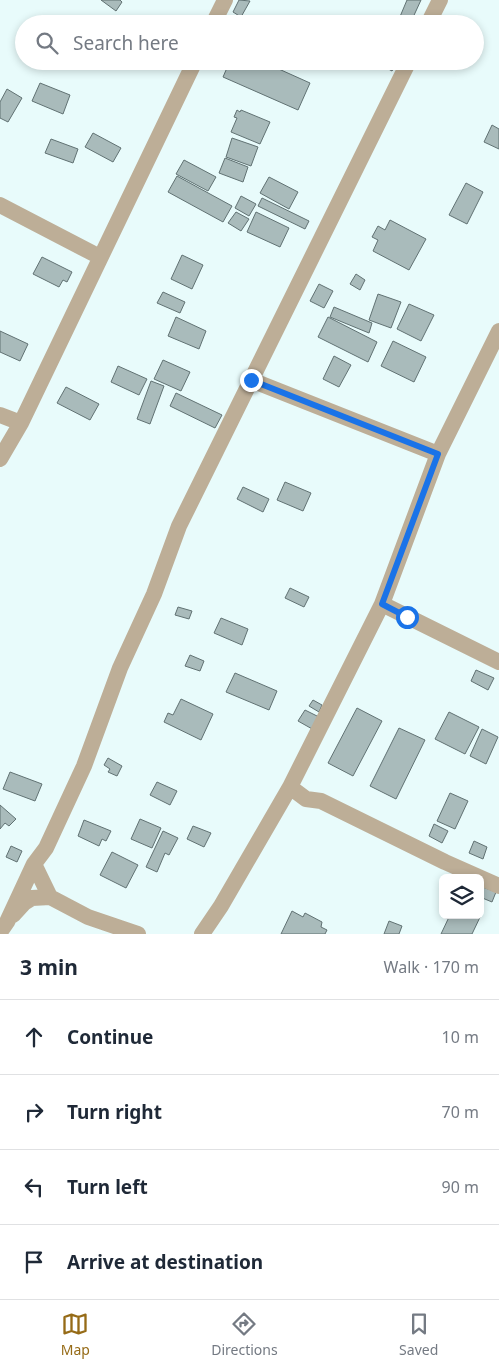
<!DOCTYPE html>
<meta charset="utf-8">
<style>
body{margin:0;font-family:"Noto Sans",sans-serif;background:#f6f6f7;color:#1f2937}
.controls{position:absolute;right:15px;bottom:15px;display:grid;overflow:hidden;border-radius:8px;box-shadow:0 2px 8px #0003}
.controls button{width:45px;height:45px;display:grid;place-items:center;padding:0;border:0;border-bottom:1px solid #e0e1e3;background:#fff;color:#1f2937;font:25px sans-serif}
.stop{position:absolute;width:15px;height:15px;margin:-11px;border:4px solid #1a73e8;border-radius:50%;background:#fff}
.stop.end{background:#1a73e8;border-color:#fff;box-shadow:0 1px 5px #0008}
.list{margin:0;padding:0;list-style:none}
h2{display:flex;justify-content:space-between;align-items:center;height:65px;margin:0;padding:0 20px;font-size:21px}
h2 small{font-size:16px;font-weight:400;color:#747a83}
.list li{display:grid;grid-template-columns:32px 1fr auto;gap:15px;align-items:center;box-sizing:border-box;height:75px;padding:0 20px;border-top:1px solid #e0e1e3}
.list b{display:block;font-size:19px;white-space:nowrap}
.list em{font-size:16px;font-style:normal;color:#747a83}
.icon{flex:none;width:28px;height:28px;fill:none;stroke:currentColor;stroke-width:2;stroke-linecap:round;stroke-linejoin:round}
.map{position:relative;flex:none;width:499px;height:934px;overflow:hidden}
.search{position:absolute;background:#fff;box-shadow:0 2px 8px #0003;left:15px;right:15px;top:15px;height:55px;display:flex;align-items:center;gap:12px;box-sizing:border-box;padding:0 18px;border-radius:28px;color:#747a83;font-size:19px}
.sheet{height:365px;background:#fff}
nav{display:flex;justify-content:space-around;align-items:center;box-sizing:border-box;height:70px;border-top:1px solid #e0e1e3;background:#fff;font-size:14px;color:#747a83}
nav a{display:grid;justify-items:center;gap:2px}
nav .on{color:#966b17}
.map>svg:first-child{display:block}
.building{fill:#a9bbbb;stroke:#617273}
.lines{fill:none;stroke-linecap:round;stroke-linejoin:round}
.minor{stroke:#bdae97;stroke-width:16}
.route{stroke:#1a73e8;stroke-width:6}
</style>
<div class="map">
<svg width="499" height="934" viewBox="0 0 499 934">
<rect width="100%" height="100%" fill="#e8fbfb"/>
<!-- building -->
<path class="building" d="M101,0H120L122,2L116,11Z
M239,0L250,1L241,17L233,12Z
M407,0H421L410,24L399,19Z
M382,17L397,24H379Z
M230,61H261L310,83L298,110L223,77Z
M383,61H391L396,64L392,71L381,65Z
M40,83L70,95L63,114L32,101Z
M7,89L22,98L8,122L0,118V102Z
M237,110L240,112L241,110L270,122L260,144L231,132L237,118L234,117Z
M492,125L499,129V149L484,142Z
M93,133L121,148L113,162L85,147Z
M232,138L258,147L251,166L226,157Z
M51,139L78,149L73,163L45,153Z
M225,158L248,167L243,182L219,173Z
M184,160L216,177L208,191L176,174Z
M177,176L232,206L223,222L168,192Z
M269,177L298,192L289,209L260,193Z
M466,183L483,192L467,224L449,215Z
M241,196L256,204L249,216L235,208Z
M262,198L309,221L305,229L258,206Z
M236,212L249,219L241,231L228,223Z
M256,212L289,228L280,247L247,232Z
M390,220L426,239L409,270L373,251L378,240L372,237L378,226L385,230Z
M182,255L203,265L192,289L171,279Z
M42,257L72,272L67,282L63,280L59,287L33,274Z
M356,274L365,280L360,290L350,284Z
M319,284L333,291L324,308L310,301Z
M163,292L185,302L180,313L157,303Z
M378,294L401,302L391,328L369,320Z
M409,304L434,315L421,341L397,329Z
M334,307L372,323L369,333L330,317Z
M176,317L206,331L199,349L168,336Z
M328,317L377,342L368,362L318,337Z
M0,331L28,344L20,361L0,352Z
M393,341L426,357L414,382L381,366Z
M334,356L351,365L339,387L323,379Z
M163,360L190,372L181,391L154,379Z
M118,366L147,379L139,395L111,382Z
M151,381L164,386L150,424L137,419Z
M66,387L99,404L90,420L57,403Z
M176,393L222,415L215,428L170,406Z
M285,482L311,493L303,511L277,500Z
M243,487L269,499L263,512L237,499Z
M290,588L309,597L304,607L285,598Z
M178,607L192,611L189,619L175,615Z
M221,618L248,629L242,645L214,633Z
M190,655L204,661L200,671L185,666Z
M476,670L494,678L488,690L471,681Z
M235,673L277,691L269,710L226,692Z
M181,699L213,714L201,740L164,722L168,713L173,715Z
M313,700L322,705L319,712L309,706Z
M357,708L382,721L353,776L328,763Z
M305,710L321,718L314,730L298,721Z
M449,712L479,727L465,754L435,739Z
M399,728L425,740L396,799L370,786Z
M482,729L498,737L486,764L470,756Z
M108,758L122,766L117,776L108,772L110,769L104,765Z
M10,772L42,784L35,801L3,789Z
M157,782L177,791L170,805L150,795Z
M450,793L468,801L455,829L437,821Z
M0,805L16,819L9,826L5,823L0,829Z
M140,819L161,828L152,848L131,839Z
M84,820L111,831L106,841L102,839L99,846L78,836Z
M434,824L448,831L442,843L429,836Z
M193,826L211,833L204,847L187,839Z
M163,831L178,838L169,855L165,853L157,872L146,867Z
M474,841L487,847L483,859L469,853Z
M11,846L22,851L17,862L6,857Z
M112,852L138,865L126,888L100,875Z
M480,886L496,892L492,902L480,897Z
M292,911L303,917L305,913L322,922L321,927L327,930L325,934H281Z
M480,912L482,913L472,934H441L450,915H480Z
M389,921L402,926L399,934H384Z"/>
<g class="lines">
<!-- minor -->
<path class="minor" d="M213,24L225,0
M428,24L440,0
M0,205L100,257
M251,380L438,454
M0,415L21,423
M0,459L21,423L195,61
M382,604L499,662
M290,787L306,799L321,801L445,862L499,886
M34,864L50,897
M13,915L24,903L32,898L50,897L88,917L138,934
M0,932L7,922L34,864L46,848L84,766L120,668L154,594L179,526L409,61
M202,934L221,906L290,787L382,604L438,454L499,331"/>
</g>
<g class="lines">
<!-- route -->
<path class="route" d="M251,380L438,454L382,604L407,617"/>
</g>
</svg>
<div class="controls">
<button><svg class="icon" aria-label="layers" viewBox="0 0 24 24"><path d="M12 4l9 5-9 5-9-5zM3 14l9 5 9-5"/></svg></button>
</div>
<div class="stop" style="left:407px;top:617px"></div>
<div class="stop end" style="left:251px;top:380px"></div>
<div class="search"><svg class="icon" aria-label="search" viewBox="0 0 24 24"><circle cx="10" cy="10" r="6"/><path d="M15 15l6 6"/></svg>Search here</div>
</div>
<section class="sheet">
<h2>3 min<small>Walk · 170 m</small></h2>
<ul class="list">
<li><svg class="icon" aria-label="ahead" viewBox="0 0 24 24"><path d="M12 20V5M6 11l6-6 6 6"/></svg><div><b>Continue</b></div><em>10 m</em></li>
<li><svg class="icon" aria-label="right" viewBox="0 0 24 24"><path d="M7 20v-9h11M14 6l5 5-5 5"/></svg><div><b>Turn right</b></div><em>70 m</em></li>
<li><svg class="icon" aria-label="left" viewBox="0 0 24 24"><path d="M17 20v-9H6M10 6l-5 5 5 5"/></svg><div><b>Turn left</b></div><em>90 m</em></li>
<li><svg class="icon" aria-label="arrive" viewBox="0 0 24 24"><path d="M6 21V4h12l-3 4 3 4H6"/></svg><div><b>Arrive at destination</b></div></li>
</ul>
</section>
<nav>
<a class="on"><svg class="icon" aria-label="map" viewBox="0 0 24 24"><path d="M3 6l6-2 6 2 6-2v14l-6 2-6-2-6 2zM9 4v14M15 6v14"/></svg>Map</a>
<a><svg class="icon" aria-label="directions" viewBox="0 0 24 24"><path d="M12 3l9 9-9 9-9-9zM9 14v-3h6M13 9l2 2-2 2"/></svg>Directions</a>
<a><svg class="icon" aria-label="saved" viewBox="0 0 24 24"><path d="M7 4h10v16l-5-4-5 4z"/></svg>Saved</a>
</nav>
